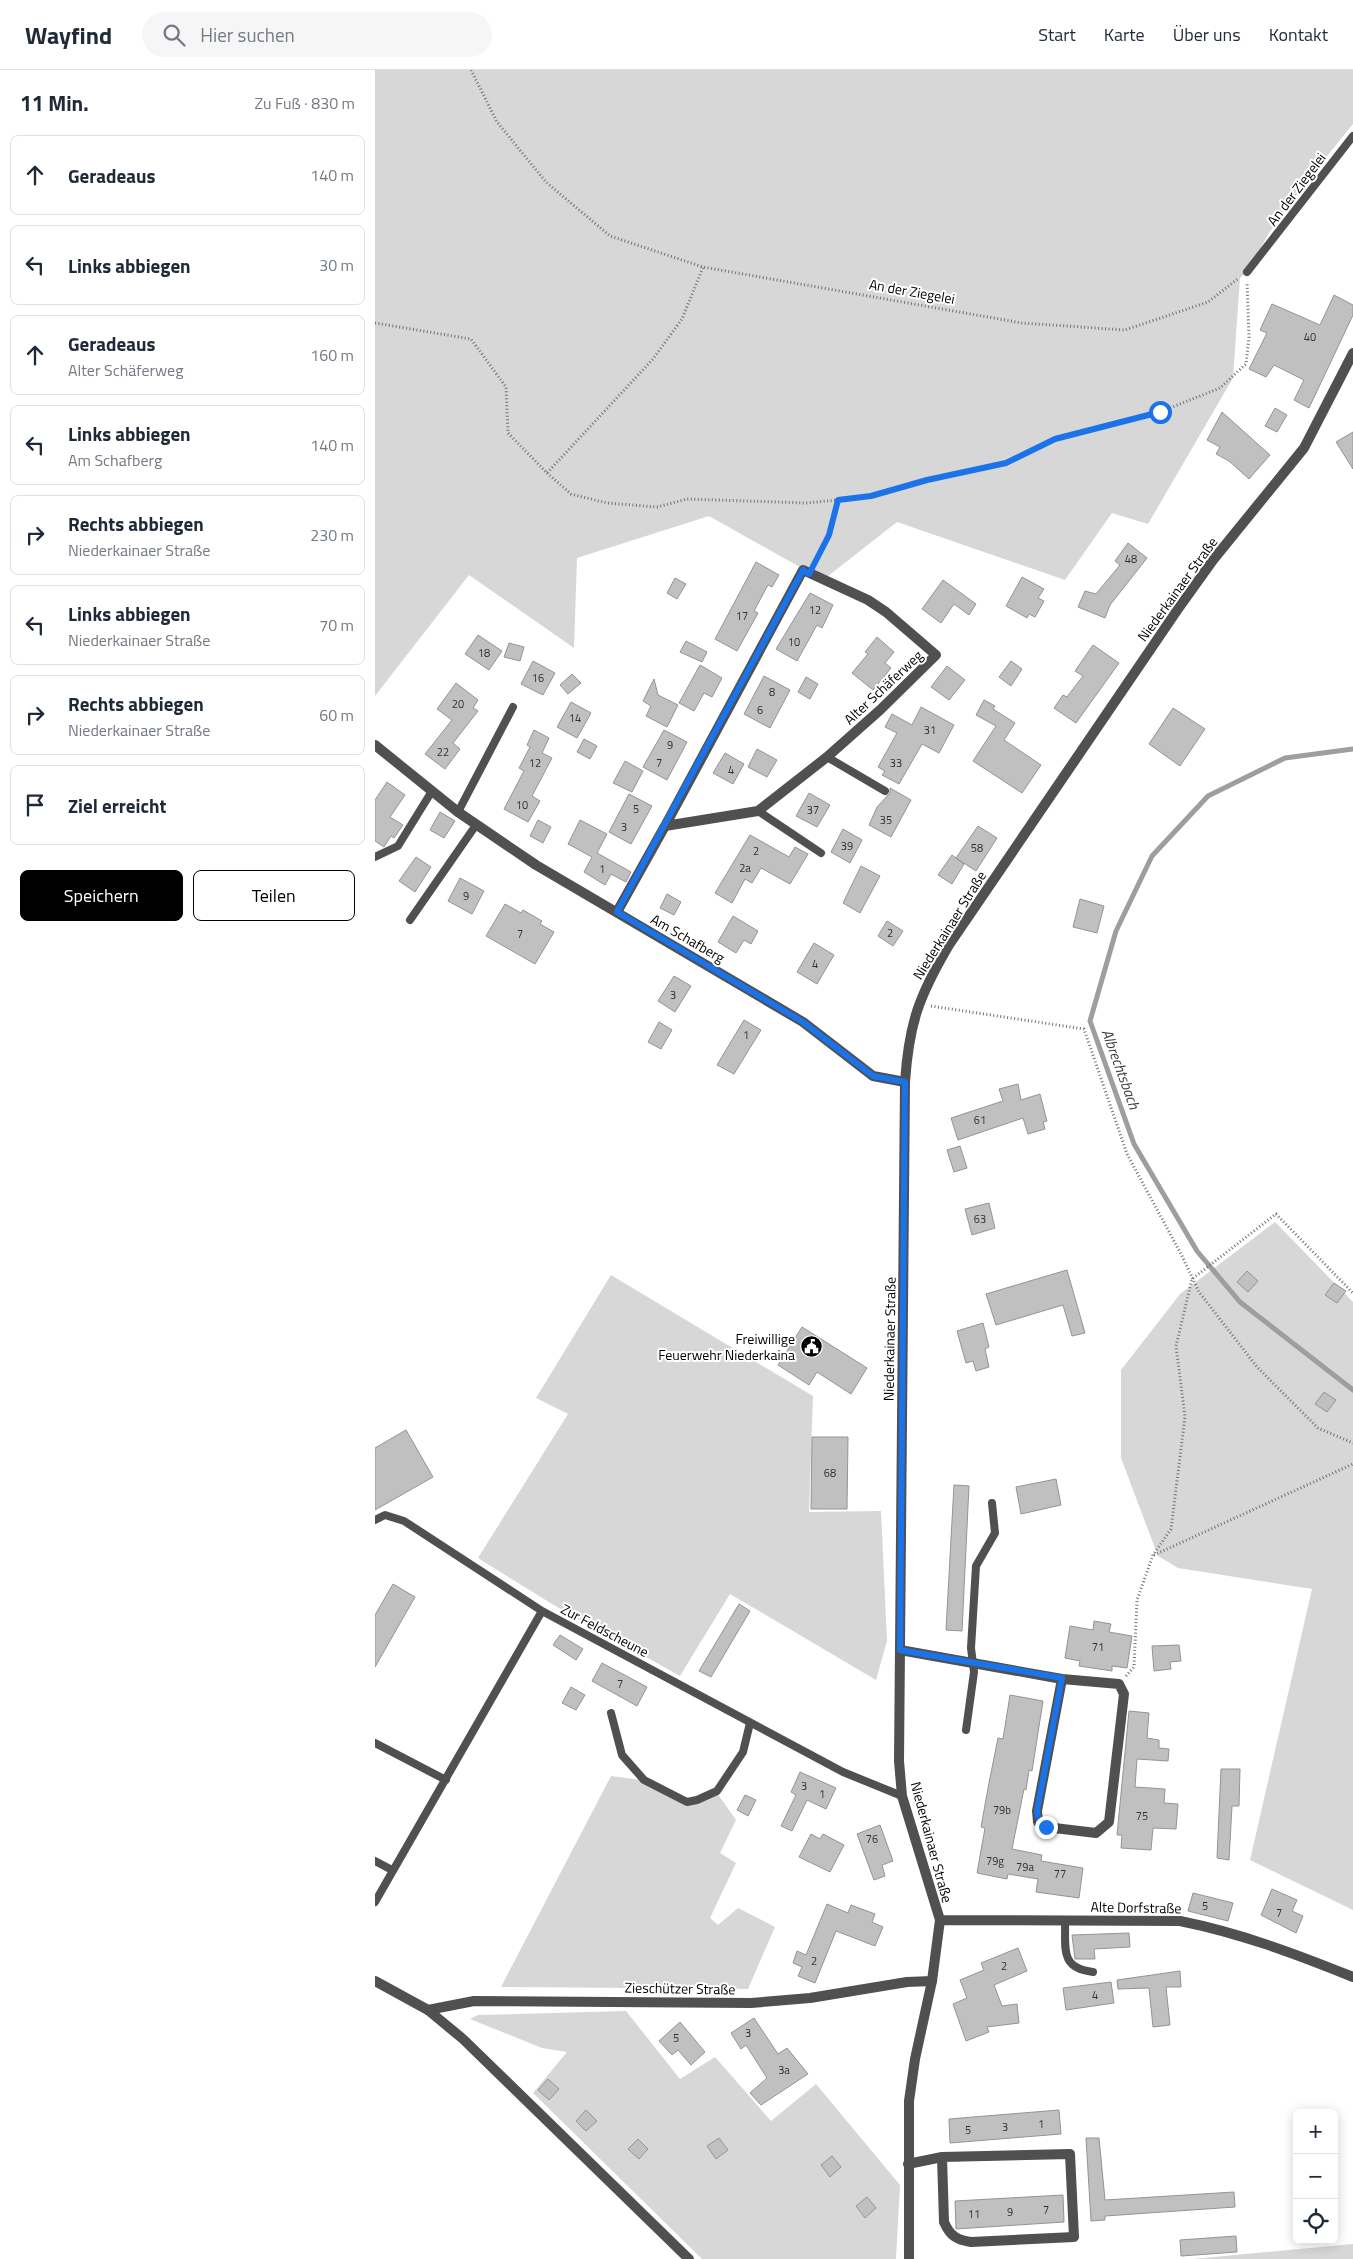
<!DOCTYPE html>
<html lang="de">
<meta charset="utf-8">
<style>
body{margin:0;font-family:"Titillium Web",sans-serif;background:#f6f6f7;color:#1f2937}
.controls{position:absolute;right:15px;bottom:15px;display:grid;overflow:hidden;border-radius:8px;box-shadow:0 2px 12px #0003}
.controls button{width:45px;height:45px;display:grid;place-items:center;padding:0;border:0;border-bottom:1px solid #e0e1e3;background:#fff;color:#1f2937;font:25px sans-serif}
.stop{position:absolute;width:15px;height:15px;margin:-11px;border:4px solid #1a73e8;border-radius:50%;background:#fff}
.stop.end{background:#1a73e8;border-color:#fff;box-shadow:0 1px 5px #0008}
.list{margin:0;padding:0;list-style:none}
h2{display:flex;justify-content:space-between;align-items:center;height:65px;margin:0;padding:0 20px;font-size:21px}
h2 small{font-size:16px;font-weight:400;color:#747a83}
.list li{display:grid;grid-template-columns:32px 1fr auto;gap:15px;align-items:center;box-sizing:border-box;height:80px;margin:0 10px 10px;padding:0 10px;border:1px solid #e0e1e3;border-radius:8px}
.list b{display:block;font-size:19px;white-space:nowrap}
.list p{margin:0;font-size:16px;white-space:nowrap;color:#747a83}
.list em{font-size:16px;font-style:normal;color:#747a83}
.actions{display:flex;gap:10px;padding:15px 20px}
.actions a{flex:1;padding:11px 0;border:1px solid #000;border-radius:8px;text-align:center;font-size:18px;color:#000}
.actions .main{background:#000;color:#fff}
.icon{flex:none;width:28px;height:28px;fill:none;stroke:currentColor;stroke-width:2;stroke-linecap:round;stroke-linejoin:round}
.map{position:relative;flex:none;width:978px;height:2189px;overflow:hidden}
header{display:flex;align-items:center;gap:30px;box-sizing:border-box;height:70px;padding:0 25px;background:#fff;border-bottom:1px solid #e0e1e3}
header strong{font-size:24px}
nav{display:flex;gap:28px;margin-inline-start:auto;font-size:18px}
.search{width:350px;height:45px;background:#f6f6f7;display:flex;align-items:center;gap:12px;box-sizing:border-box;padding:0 18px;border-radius:28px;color:#747a83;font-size:19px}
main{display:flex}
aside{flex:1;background:#fff}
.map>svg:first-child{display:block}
.green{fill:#d7d7d7}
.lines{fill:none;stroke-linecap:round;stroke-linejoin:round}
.stream{stroke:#9e9e9e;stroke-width:5}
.building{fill:#c0c0c0;stroke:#949494}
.path{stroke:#727272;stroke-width:3;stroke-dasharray:1 2.5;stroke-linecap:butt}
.service{stroke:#505050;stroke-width:8}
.minor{stroke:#505050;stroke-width:10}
.tertiary{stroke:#505050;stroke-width:10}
.route{stroke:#1a73e8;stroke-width:6}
.labels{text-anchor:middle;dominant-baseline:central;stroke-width:4;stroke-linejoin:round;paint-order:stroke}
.number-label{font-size:11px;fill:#303030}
.street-label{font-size:14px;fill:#000;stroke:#fff}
.poi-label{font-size:14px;fill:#000;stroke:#fff;text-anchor:end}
.water-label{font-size:15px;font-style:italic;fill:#3f3f3f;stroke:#fff}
</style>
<header>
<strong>Wayfind</strong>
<div class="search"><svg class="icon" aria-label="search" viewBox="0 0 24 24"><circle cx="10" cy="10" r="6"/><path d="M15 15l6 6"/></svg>Hier suchen</div>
<nav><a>Start</a><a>Karte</a><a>Über uns</a><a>Kontakt</a></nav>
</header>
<main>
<aside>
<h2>11 Min.<small>Zu Fuß · 830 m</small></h2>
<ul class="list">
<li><svg class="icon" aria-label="ahead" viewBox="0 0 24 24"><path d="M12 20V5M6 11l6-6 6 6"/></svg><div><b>Geradeaus</b></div><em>140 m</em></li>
<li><svg class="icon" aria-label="left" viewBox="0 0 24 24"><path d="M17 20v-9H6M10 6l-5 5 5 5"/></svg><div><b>Links abbiegen</b></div><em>30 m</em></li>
<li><svg class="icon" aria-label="ahead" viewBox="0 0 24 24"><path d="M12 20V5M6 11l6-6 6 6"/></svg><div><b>Geradeaus</b><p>Alter Schäferweg</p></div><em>160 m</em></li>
<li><svg class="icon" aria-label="left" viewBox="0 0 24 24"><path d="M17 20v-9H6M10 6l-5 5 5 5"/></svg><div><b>Links abbiegen</b><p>Am Schafberg</p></div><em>140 m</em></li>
<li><svg class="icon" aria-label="right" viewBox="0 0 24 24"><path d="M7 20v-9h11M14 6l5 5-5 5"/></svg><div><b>Rechts abbiegen</b><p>Niederkainaer Straße</p></div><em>230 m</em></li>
<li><svg class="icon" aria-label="left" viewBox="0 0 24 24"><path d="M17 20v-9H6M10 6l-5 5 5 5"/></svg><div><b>Links abbiegen</b><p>Niederkainaer Straße</p></div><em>70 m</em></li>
<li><svg class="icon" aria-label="right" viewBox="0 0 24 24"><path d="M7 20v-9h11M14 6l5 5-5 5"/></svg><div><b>Rechts abbiegen</b><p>Niederkainaer Straße</p></div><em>60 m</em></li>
<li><svg class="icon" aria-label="arrive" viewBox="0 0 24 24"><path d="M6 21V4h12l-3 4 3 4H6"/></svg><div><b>Ziel erreicht</b></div></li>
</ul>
<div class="actions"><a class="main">Speichern</a><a>Teilen</a></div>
</aside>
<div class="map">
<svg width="978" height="2189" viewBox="0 0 978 2189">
<rect width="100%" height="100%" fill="#fff"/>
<!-- green -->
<path class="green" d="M0,0H978V54L931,112L894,163L872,202L865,208L858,308L773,454L737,443L690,510L522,452L448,510L334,446L202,488L199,578L94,505L0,626Z
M900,1152L978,1232V1840L875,1790L937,1519L803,1498L783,1486L746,1388V1300L805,1224Z
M236,1205L438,1326L434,1442L506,1441L512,1571L501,1610L355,1524L305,1606L177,1534L103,1488L193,1344L161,1328Z
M236,1706L267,1710L312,1733L342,1723L361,1750L345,1783L361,1793L335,1848L343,1855L363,1838L400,1857L373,1919L126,1917Z
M251,1941L305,2009L340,1987L396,2051L441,2014L525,2115L521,2189H327L158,2023L192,1982L167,1978L95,1949L103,1945Z
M978,2174V2189H818Z"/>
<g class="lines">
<!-- stream -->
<path class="stream" d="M978,679L910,688L833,726L777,786L741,861L715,951L759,1074L822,1181L865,1232L978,1320"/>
</g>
<!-- building -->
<path class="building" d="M959,225L978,235V245L934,338L919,330L929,310L899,295L891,307L874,299L892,263L885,260L897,234L945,255Z
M900,338L912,345L902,362L890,356Z
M847,342L895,385L874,409L854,391L841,384L845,377L832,370Z
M978,362V399L961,372Z
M753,473L772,488L735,535L730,548L703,537L710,521L721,524L745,495L740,491Z
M381,492L404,505L397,517L393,515L379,541L383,543L362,581L340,569Z
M647,507L669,519L663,528L669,531L660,547L654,544L652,548L631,536Z
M300,508L311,514L302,529L292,523Z
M568,510L601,534L594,545L579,534L566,553L547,539Z
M435,523L458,535L447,558L442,555L422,591L401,579Z
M103,565L127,581L114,600L90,584Z
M502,567L519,582L510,593L516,598L498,620L477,603L493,584L490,582Z
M311,571L332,582L327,592L305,582Z
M134,573L149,577L145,591L129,587Z
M718,575L744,593L701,653L679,638L688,625L692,627L708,606L700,601Z
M158,591L180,603L168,625L146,614Z
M636,591L647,599L636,616L624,607Z
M325,595L347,608L337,627L329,623L319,641L304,633Z
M572,596L590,610L574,630L556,617Z
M197,604L206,613L193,624L185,615Z
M389,606L415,620L395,658L369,644Z
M431,607L443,614L435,629L423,622Z
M279,609L283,625L303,635L292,657L271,646L276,636L268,631Z
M81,613L103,630L98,638L103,641L78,673L85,679L70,699L50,684L77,650L62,639Z
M609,630L620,636L618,639L640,653L629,670L666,695L647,723L598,691L621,656L601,645Z
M196,632L216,643L202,668L182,657Z
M546,637L579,655L564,683L547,674L524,714L507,705L510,701L503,697L522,663L510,657L517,644L537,655Z
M798,638L830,659L805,696L774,674Z
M159,660L174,668L167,683L177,688L157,726L165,731L153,752L129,739L149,701L144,698L155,677L152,675Z
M289,660L312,672L292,710L268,697Z
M209,669L222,676L215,689L202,682Z
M382,679L402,690L392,707L373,697Z
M350,683L369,694L358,714L338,703Z
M250,691L268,701L257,722L238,713Z
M12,712L30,725L15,747L28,755L19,768L16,766L9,777L0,771V730Z
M515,718L536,730L516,767L494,755L502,737L515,723Z
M434,723L455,735L442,757L421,746Z
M254,724L277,736L256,774L234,762Z
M65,742L80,751L69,768L55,760Z
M163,750L176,757L168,773L155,766Z
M205,750L232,764L222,783L256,802L251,812L236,804L230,815L209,802L217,787L193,774Z
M603,756L622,768L601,801L581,788Z
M468,759L487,770L475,793L456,782Z
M375,765L414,787L420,777L433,784L415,814L386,798L377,813L370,809L357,833L340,823Z
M577,785L589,794L577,814L563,805Z
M41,787L56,797L40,822L24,811Z
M486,796L505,806L485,843L468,833Z
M85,808L109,821L97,844L73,831Z
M292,824L306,832L299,845L285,838Z
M705,829L729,836L722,863L698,857Z
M130,834L146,843L148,840L167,851L165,854L179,862L160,894L111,866Z
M358,846L383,861L376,874L369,870L361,883L343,872Z
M512,851L528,861L518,876L503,866Z
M439,873L459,885L442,914L422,902Z
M299,906L316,916L300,942L283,931Z
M369,950L386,960L359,1004L342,995Z
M284,952L297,960L286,979L273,972Z
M643,1014L646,1030L665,1024L672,1051L668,1052L670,1059L653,1064L648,1048L583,1070L576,1048L628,1031L624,1019Z
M585,1076L592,1098L579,1102L572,1080Z
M614,1133L620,1158L597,1165L590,1139Z
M692,1200L710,1263L697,1266L688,1235L621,1255L611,1224Z
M872,1201L883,1211L873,1222L862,1212Z
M959,1213L971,1221L962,1233L950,1225Z
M608,1253L614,1277L610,1279L614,1297L601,1301L598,1291L591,1293L582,1261Z
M427,1257L492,1298L476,1324L442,1302L434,1315L403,1295Z
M949,1322L961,1330L952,1342L940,1334Z
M31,1360L58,1407L0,1440V1378Z
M437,1367H473L472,1439H436Z
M681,1409L686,1435L646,1444L641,1417Z
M579,1415L594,1416L587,1561L571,1560Z
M18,1514L40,1527L0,1597V1545Z
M364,1534L375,1541L336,1607L324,1601Z
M719,1551L736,1554L734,1562L757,1566L752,1598L737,1596V1601L704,1596L705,1591L690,1588L695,1556L718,1560Z
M185,1565L208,1579L201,1590L178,1575Z
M804,1575L806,1591L795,1592L796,1599L779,1601L777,1576Z
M227,1593L272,1617L262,1636L217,1611Z
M196,1617L210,1625L201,1640L187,1633Z
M635,1625L668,1631L657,1701L654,1700L651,1720L649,1719L637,1779L667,1785L666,1791L708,1798L704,1828L661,1822L663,1809L633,1804L632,1809L602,1803L610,1758L606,1757L614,1713L623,1668L628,1669Z
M754,1641L774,1643L772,1668L784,1670V1678L794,1679L793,1691L762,1689L760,1717L790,1719L789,1733L803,1734L801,1759L778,1758L776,1780L746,1778L747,1765H742Z
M846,1699H865L864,1736H857L854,1790L842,1788Z
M425,1702L461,1718L451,1739L432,1730L417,1761L406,1756L421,1725L416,1722Z
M370,1725L381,1730L373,1746L362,1740Z
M505,1755L518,1791L507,1795L510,1806L499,1810L482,1764Z
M436,1764L445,1769L448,1764L469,1775L455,1802L424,1787Z
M897,1819L922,1830L917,1841L928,1846L921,1863L886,1845Z
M818,1823L858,1833L853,1851L813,1841Z
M452,1834L473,1843L476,1835L500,1844L497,1852L508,1857L500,1876L461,1861L440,1913L423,1906L427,1897L418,1893L422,1881L431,1885Z
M754,1863L755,1877L719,1879L720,1889H700L697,1865Z
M643,1878L652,1901L619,1915L627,1936L642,1934L644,1953L612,1957L614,1962L591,1971L578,1934L592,1928L585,1910L609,1900L606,1893Z
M805,1901L806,1917H791L795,1955L778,1957L774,1918L743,1919L742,1910Z
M736,1912L739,1933L691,1940L688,1918Z
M379,1948L403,1984L412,1978L433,2004L386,2035L375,2023L392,2008L371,1975L366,1979L356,1963Z
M305,1952L330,1982L316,1995L303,1980L297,1985L284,1971Z
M173,2009L184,2019L174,2030L163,2020Z
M211,2040L222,2051L211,2061L201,2051Z
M684,2040L686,2064L575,2073L574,2049Z
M344,2068L353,2080L341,2089L332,2076Z
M711,2068H724L730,2130L859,2122L860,2137L730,2146V2150L716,2151Z
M263,2069L273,2079L264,2089L253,2079Z
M457,2086L466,2097L455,2107L446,2095Z
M688,2125L689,2152L581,2159L580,2131Z
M492,2127L501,2138L490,2148L481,2136Z
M861,2166L862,2182L806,2186L805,2170Z"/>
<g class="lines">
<!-- path -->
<path class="path" d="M96,0L122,52L171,112L235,166L328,197L647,253L750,260L833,232L864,208
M0,253L96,269L131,317L133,363L172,403L278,289L307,249L328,197
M172,403L196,424L232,433L282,437L312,429L431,433L463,430L495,426L552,410L631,393L680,369L785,342L845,318L871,294L874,267L872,212
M440,493L454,465L463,430
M556,936L709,959L752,1084L806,1184L824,1222L882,1297L943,1358L978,1373
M779,1485L978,1394
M751,1606L759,1597L762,1530L778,1485L796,1459L810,1347L801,1276L817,1209L901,1144L978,1223"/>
<!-- service -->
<path class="service" d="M872,202L978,66
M452,687L510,721
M383,741L446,783
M83,742L138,637
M0,787L23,776L57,721
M35,850L101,755
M0,1450L10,1445L29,1451L167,1541
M236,1643L247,1685L269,1710L312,1732L322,1730L342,1721L368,1682L375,1653
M591,1660L599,1602L596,1578L601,1496L620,1463L617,1433
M0,1673L71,1710
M0,1791L17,1800
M0,1832L167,1541L468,1702L527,1726
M690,1850C691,1878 684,1898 718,1902"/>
<!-- minor -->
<path class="minor" d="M0,675L83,742L161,795L428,952L498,1006L530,1012
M242,842L290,756L383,741L452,687L505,640L561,585L511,542L493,530L428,500L290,756
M525,1580L687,1609L744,1614L749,1624L734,1752L721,1763L671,1757L663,1752L662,1741L687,1609
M53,1940L99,1931L376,1933L435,1928L532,1912L557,1911
M533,2094L567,2087L695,2084L699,2167L596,2172C582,2170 575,2166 569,2152L567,2087"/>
<!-- tertiary -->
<path class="tertiary" d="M565,1850L805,1851C865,1863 921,1884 978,1907
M0,1911L53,1940L88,1969L314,2189
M534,2189V2031L540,1989L557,1911L565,1850L527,1726L524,1691L530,1012C534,953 544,926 574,875L803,539L838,490L929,378L978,283"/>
</g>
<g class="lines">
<!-- route -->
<path class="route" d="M671,1757L664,1752L662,1741L687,1608L525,1580L530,1012L498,1006L428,952L242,842L428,500L434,504L454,465L463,430L496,426L552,410L631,393L680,369L785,342"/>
</g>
<!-- icons -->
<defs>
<symbol id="civic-disc" viewBox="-11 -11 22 22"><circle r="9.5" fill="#000" stroke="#fff"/><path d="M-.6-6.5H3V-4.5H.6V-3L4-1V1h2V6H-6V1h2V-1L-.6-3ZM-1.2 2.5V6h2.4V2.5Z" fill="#fff"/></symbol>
</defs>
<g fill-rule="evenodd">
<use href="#civic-disc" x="424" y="1264" width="25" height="25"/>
</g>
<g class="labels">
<!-- number labels -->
<g class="number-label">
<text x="935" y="267">40</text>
<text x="756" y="489">48</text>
<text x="440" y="540">12</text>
<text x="367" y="546">17</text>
<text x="419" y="572">10</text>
<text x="109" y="583">18</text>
<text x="163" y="608">16</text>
<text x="397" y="622">8</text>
<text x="83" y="634">20</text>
<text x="385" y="640">6</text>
<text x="200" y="648">14</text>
<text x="555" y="660">31</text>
<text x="295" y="675">9</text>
<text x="68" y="682">22</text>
<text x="160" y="693">12</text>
<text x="284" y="693">7</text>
<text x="521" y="693">33</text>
<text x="356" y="700">4</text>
<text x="147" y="735">10</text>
<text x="261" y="739">5</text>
<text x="438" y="740">37</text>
<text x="511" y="750">35</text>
<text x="249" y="757">3</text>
<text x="472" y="776">39</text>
<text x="602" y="778">58</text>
<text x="381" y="781">2</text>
<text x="370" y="798">2a</text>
<text x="227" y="799">1</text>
<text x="91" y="826">9</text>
<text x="515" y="863">2</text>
<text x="145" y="864">7</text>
<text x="440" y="894">4</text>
<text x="298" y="925">3</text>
<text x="371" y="965">1</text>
<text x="605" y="1050">61</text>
<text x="605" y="1149">63</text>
<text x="455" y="1403">68</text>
<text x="723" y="1577">71</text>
<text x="245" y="1614">7</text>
<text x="429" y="1716">3</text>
<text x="447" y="1724">1</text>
<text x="627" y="1740">79b</text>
<text x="767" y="1746">75</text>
<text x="497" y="1769">76</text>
<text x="620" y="1791">79g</text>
<text x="650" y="1797">79a</text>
<text x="685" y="1804">77</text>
<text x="830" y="1836">5</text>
<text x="904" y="1843">7</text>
<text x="439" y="1891">2</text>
<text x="629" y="1896">2</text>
<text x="720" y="1925">4</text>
<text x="373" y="1963">3</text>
<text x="301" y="1968">5</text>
<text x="409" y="2000">3a</text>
<text x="666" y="2054">1</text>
<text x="630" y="2057">3</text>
<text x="593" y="2060">5</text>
<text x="671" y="2140">7</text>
<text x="635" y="2142">9</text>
<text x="599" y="2144">11</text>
</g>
<!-- street labels -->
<g class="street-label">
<text transform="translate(921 119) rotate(-53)">An der Ziegelei</text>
<text transform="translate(537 221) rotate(10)">An der Ziegelei</text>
<text transform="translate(802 519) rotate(-54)">Niederkainaer Straße</text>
<text transform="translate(508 617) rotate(-43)">Alter Schäferweg</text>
<text transform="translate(574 855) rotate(-58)">Niederkainaer Straße</text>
<text transform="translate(313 868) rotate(30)">Am Schafberg</text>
<text transform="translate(514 1269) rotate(-89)">Niederkainaer Straße</text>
<text transform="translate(230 1560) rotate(28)">Zur Feldscheune</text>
<text transform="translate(557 1772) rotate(75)">Niederkainaer Straße</text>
<text transform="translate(761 1837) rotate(1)">Alte Dorfstraße</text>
<text transform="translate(305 1918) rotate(1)">Zieschützer Straße</text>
</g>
<!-- poi labels -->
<g class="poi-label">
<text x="420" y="1268">Freiwillige<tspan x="420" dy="16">Feuerwehr Niederkaina</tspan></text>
</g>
<!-- water labels -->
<g class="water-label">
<text transform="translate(746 999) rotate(70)">Albrechtsbach</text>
</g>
</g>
</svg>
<div class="controls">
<button>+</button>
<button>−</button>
<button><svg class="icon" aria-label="locate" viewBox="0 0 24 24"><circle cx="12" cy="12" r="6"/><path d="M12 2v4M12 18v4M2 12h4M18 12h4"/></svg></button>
</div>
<div class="stop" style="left:785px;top:342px"></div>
<div class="stop end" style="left:671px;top:1757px"></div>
</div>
</main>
